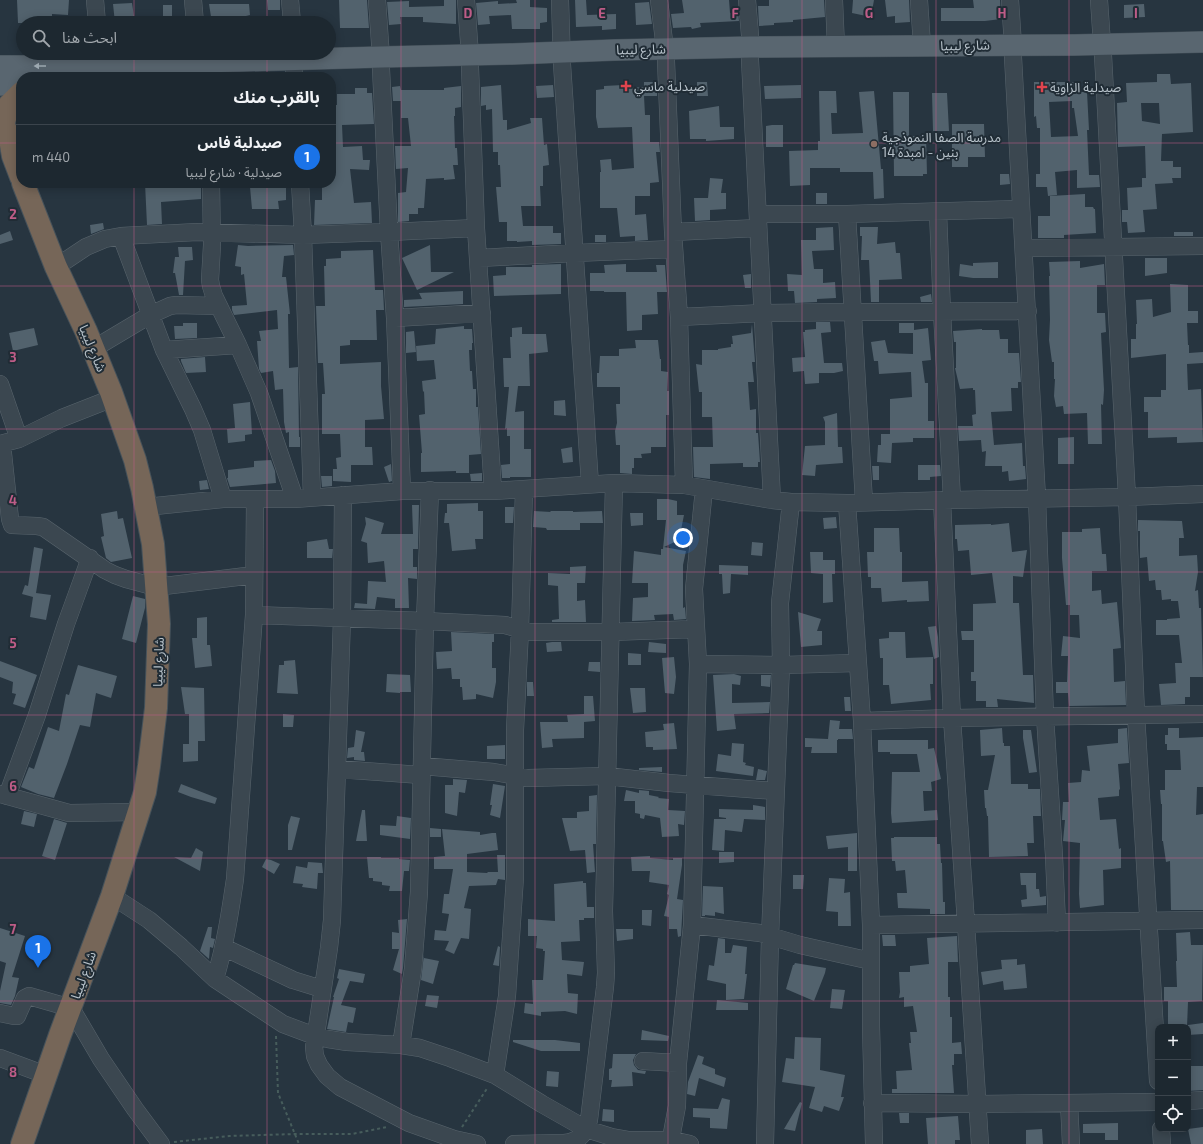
<!DOCTYPE html>
<html lang="ar">
<meta charset="utf-8">
<style>
body{margin:0;font-family:"Exo 2","Noto Sans Arabic",sans-serif;background:#2a343c;color:#f1f3f6;direction:rtl}
.controls{position:absolute;right:12px;bottom:12px;display:grid;overflow:hidden;border-radius:8px;box-shadow:0 2px 10px #0003}
.controls button{width:36px;height:36px;display:grid;place-items:center;padding:0;border:0;border-bottom:1px solid #3b444c;background:#1d2830;color:#f1f3f6;font:20px sans-serif}
.you{position:absolute;left:683px;top:538px;width:14px;height:14px;margin:-10px;border:3px solid #fff;border-radius:50%;background:#1a73e8;box-shadow:0 0 0 6px #1a73e833}
.badge{display:grid;place-items:center;width:26px;height:26px;border-radius:50%;background:#1a73e8;color:#fff;font-size:13px;font-weight:700}
.pin{position:absolute;translate:-50% -33px;filter:drop-shadow(0 1px 2px #0008)}
.pin::after{content:'';position:absolute;top:21px;width:14px;height:12px;background:inherit;clip-path:polygon(0 0,100% 0,50% 100%)}
.list{margin:0;padding:0;list-style:none}
h2{display:flex;justify-content:space-between;align-items:center;height:52px;margin:0;padding:0 16px;font-size:17px}
h2 small{font-size:13px;font-weight:400;color:#a0a6ab}
.list li{display:grid;grid-template-columns:26px 1fr auto;gap:12px;align-items:center;box-sizing:border-box;height:64px;padding:0 16px;border-top:1px solid #3b444c}
.list b{display:block;font-size:15px;white-space:nowrap}
.list p{margin:0;font-size:13px;white-space:nowrap;color:#a0a6ab}
.list em{font-size:13px;font-style:normal;color:#a0a6ab}
.icon{flex:none;width:22px;height:22px;fill:none;stroke:currentColor;stroke-width:2;stroke-linecap:round;stroke-linejoin:round}
.map{position:relative;flex:none;width:1203px;height:1144px;overflow:hidden;direction:ltr}
.search{position:absolute;background:#1d2830;box-shadow:0 2px 10px #0003;left:16px;top:16px;width:320px;height:44px;display:flex;align-items:center;gap:10px;box-sizing:border-box;padding:0 14px;border-radius:22px;color:#a0a6ab;font-size:15px}
.panel{position:absolute;background:#1d2830;box-shadow:0 2px 10px #0003;left:16px;top:72px;width:320px;height:116px;border-radius:16px;direction:rtl}
.map>svg:first-child{display:block}
.building{fill:#52626d;fill-rule:evenodd}
.lines{fill:none;stroke-linecap:round;stroke-linejoin:round}
.minor-casing{stroke:#59656d;stroke-width:18}
.major-casing{stroke:#445059;stroke-width:22}
.highway-casing{stroke:#46525a;stroke-width:24}
.path{stroke:#475d5c;stroke-width:2;stroke-dasharray:3 3;stroke-linecap:butt}
.minor{stroke:#3b4750;stroke-width:17}
.major{stroke:#596670;stroke-width:21}
.highway{stroke:#766658;stroke-width:22}
.oneway{fill:#a4b0b8}
.grid{fill:none;stroke:#be5c87;stroke-width:1;stroke-opacity:0.55}
.health-dot{fill:#e0444e;stroke:#202c35;stroke-width:1.5}
.education-dot{fill:#8d6e63;stroke:#202c35;stroke-width:1.5}
.labels{text-anchor:middle;dominant-baseline:central;stroke-width:4;stroke-linejoin:round;paint-order:stroke}
.street-label{font-size:13px;fill:#b7c2ca;stroke:#202c35}
.poi-label{font-size:13px;fill:#b7c2ca;stroke:#202c35;text-anchor:start}
.grid-label{font-size:13px;text-anchor:middle;font-weight:bold;fill:#be5c87;stroke:#202c35;stroke-width:4;stroke-linejoin:round;paint-order:stroke}
</style>
<div class="map">
<svg width="1203" height="1144" viewBox="0 0 1203 1144">
<rect width="100%" height="100%" fill="#273540"/>
<!-- building -->
<path class="building" d="M17,0H69L68,15L52,14V23H18Z
M267,0H280V10H268Z
M339,0H367L369,28H340Z
M444,0H456V24L423,22V17H400L401,24L389,25L387,2L409,1V7L444,6Z
M516,0H530V7L547,8V22L540,23V29H512L511,15L489,16L490,24L478,25L476,3L498,1V4L517,3Z
M575,0H586L587,15L616,14V29L602,30V26L576,27Z
M682,0H729L730,13L738,12L739,21L700,23L701,27L692,29L691,27L673,28L671,14L684,13Z
M769,0H824L825,17L793,20V22L774,23V25L759,26L758,6H769Z
M853,0H874L871,17L852,13Z
M885,0H909L910,22L895,23V16L887,17Z
M973,0H1000L1001,19L985,21H941V8H974Z
M649,2L652,24L636,25L635,3Z
M132,3L135,23H115L113,4Z
M209,4H249L250,15L246,16V23H212Z
M1144,4L1145,17L1124,18V5Z
M163,5H172V18H163Z
M1157,74H1170L1171,84L1191,83L1193,132L1162,134L1161,161H1173V167H1181V178H1172L1173,183L1155,184L1157,209L1143,210L1145,232L1128,233L1127,222H1122V210H1128L1127,188L1142,187V178H1146L1145,146L1118,147L1117,103L1127,102L1126,83L1157,82ZM1141,103H1159L1160,124L1142,121Z
M644,82H657V96H644L645,115H650V142H659L660,152H656L659,182L650,183V196H635V215L646,214L648,240L635,241V236L620,237L617,208H600V172H601L600,160L611,159L612,170L634,168L632,127L598,128L596,117V90L604,89V86L623,85L624,88L644,87Z
M697,82H707L708,96H697Z
M1034,82H1079V92H1087L1089,130H1087L1089,175H1099L1100,187L1077,188V170L1055,172L1057,195L1048,196L1047,187H1036V174H1040V128H1037L1036,116L1034,117ZM1072,101V108H1074L1078,136L1051,137L1049,102Z
M501,85L503,120H507V130L531,123L530,118H542L544,145L547,144L549,165L543,166V186H540L541,206H521L523,226H553V233H561V244L532,245V241L517,242V241H507V222H499L496,187H501L500,165H498V152H493L492,109L486,110V105L481,106V87Z
M553,85L554,97L537,98L536,86Z
M801,85V98L765,99L764,86Z
M400,86L401,90H444V88L461,86V107L455,108V116H454L455,148H457L458,165H453L455,179L444,180V178L426,179L424,208H418V214H409V221L398,222V193L406,192L408,168L396,169L395,146H411L408,118H401V101H393L392,87Z
M355,88H367V93H372L374,124L342,125L343,147L362,146L363,160H370L369,170L350,169L354,203L371,202L372,223L314,225L315,200H322V183H331V105H337V94H355Z
M819,91H836L837,113H831L832,134L863,133L859,92L874,91L881,169H883L884,198L874,199L873,172H840V168H810V185L790,186L789,151L818,150V141H820Z
M893,92H909V136H926L927,174H923V176H894Z
M932,93H947L949,131H933Z
M719,106L720,127H734V139L706,141V139H690L689,111Z
M952,124H984L985,157H968V167H952Z
M772,125H783V147H766V126Z
M1000,174H1009L1010,184L1000,185Z
M710,178L723,179L721,193H726V209L710,210V220L695,221L694,198H708Z
M145,183H201V199L161,202L162,224L147,225Z
M256,183H286V200L278,201L279,209H252L250,187L256,186Z
M816,193H827V204H816Z
M1085,194V207H1093L1094,209H1095L1096,233L1064,235V238H1038V216H1050V196Z
M103,223L104,229L91,234L90,225Z
M833,227L834,250L812,251L814,269H823V283L835,282L836,298L817,299V302L795,303L794,291H788L787,274L802,275L801,240H816V228Z
M860,227H878L877,244L895,242L896,253H900L902,279L879,280V302H871L869,260H861L862,236H860Z
M10,231L13,240L0,244V235Z
M1174,232H1193V236H1174Z
M595,235H606V242H595Z
M238,245L248,246L293,245L294,255L284,256L282,277H286L290,314H288L289,368L298,367L299,437H300V447H289V432L286,433L284,422L283,389L275,390L273,371L261,373L259,369L257,341H261L259,331L278,329L277,310L234,315L232,310V306L247,305L244,274L241,275V267L235,266Z
M430,245L431,272H454L417,290L402,258Z
M178,247H192L193,260L185,261L183,295H179L175,273H173L175,257H179Z
M373,250L375,290H383L384,310H376L377,340H350V345L340,346V364L381,362V386L384,419L365,420V447H372L373,465H351V482L333,481V469H337L336,458L341,457L340,434H322V394H325L323,363H318L316,306H325L324,266H326V259L341,258V251Z
M1145,258H1167V273L1145,276Z
M1080,261V268L1104,264L1105,285H1097V313H1105L1106,332L1101,333L1104,390L1103,405L1101,404L1102,444H1088L1087,413L1064,414L1063,406L1056,407L1054,396L1055,379H1054V362H1052L1049,340L1050,320L1049,276H1050L1049,262Z
M998,262V278H973L959,276L960,264L973,266V263Z
M561,264V294L494,296L493,276L506,275V267H532V265Z
M626,264V272H657L656,265H665L667,292H657L658,314L642,315V330L627,331L626,292H604V291H590V273H605L604,265Z
M751,274V288H745L743,275Z
M1170,284L1188,285V311H1198V323H1187L1188,345H1189V353L1203,352V363L1187,364L1188,390L1201,389L1203,442L1177,443V437L1148,438V412H1144V397H1161V390H1166V354L1131,358V339H1136V324H1137L1136,300L1152,299L1153,317L1171,312Z
M463,291V304L404,307V300L422,299L419,293Z
M931,294L932,302H921L920,297Z
M816,322H830L831,332L821,333L824,363H842L843,371L834,373H819V383L805,384L804,371L793,372L792,358L805,357L803,332H805V330L816,329Z
M183,323H197V338L175,339L174,326H183Z
M899,323H914V330L928,328L931,360L922,361L925,383H928V421H934V438H913V442L892,443L891,463L877,462L878,445H881V434H890V399L912,397L911,372L879,374L878,361H874L871,342L885,340L888,353L913,354V333H899Z
M752,324L755,362H752L754,382H748L750,410L756,409V433H758L760,462H758V467H743V463L710,464V479L694,477L693,447H713L712,417H702V392H699L696,364L702,365V350H718V349L731,347V344H733L732,336L751,333Z
M464,326V329H472L473,343H472V350H469L470,371H472L473,389H476V407H478L481,454L469,455V473H456V471L421,472V453H422L419,415L425,414L424,391L423,392L422,381L436,379L434,360L417,361L416,346L435,344L436,329Z
M522,327V334H546L548,352L529,354L530,386H518L515,412L524,411V449H531V477H510V478H502L501,465L510,464V436H507V428L505,429L509,387H504L503,358H511L510,337H512V328Z
M34,328L38,345L13,351L9,333Z
M982,329V330H999L1000,339H1008V353H1019L1021,382H1018V388H1011L1012,411L991,412L994,445L1022,443L1023,466H1025L1026,479L1009,481L1008,471L1002,472V466H985L986,451L982,452L981,440L959,441L958,426H973L972,415L976,414L975,390H973V388L960,389L955,368H956V342H954L953,331Z
M414,331L416,352L406,353V332Z
M635,340H658L660,359H661V371L668,372L667,391H669V415H666V447H651V453L641,454L642,458H634V468H632V474L620,473V445H616L615,431L617,423L616,404H620V387H597V373H599L600,356H619V349L636,348Z
M205,357L206,372L186,373L181,361V359Z
M565,400L566,416L554,415V401Z
M250,402L252,434L245,435V441L228,443L227,429L235,428L233,404Z
M837,413L838,447H842L843,463L816,465L815,476L802,475L805,446L825,445V422L823,417Z
M1074,437V464H1058V438Z
M572,447L573,462L563,463L561,449Z
M271,460L275,471L276,483L230,487L227,478H228V470L254,467V461Z
M391,464L392,481L389,482L384,467Z
M918,465H940L941,476L930,477V480H918Z
M872,466H879V480H873Z
M482,473V481H471L470,474Z
M321,476H332V486L322,487Z
M207,480L209,489L200,490L199,481Z
M657,499H668L677,501V515H684L679,540L664,547L686,551L683,565V608L685,607L686,619L674,620L673,614L654,615L655,620L632,621L633,598L648,597V583H632L634,551L661,555V549H663L666,520H657Z
M478,503V511H483V539H475L476,549L452,551L449,523H444L445,513H447V504Z
M412,505H419L418,549H413V567H417V579L408,578L409,608H395V599L377,597L375,609L354,608L355,603L367,604L368,581L386,582L384,561L368,563L367,543L361,541L366,524L365,517L384,523L381,534H413Z
M505,507H514L513,523H505Z
M117,511L118,519L123,518L132,558L111,562L106,558L101,537L104,536L101,514Z
M534,511L551,512L550,511H573V512L602,511L603,523H580V530H547L546,528L533,527Z
M630,513H643V525L631,526Z
M836,517L837,528L824,529L823,518Z
M1138,520L1182,521L1184,538H1179V556L1197,555L1198,572L1195,591L1198,590L1199,608H1201L1203,677H1190V697H1185V704L1161,705L1159,684L1176,683L1175,663H1182L1179,635H1156V620H1167V619L1180,618L1178,601H1171V599L1162,600L1161,590H1156L1155,580L1149,581L1147,557L1140,558V531H1138Z
M1009,523L1012,552L1027,550L1023,577L1013,576V603H1019L1023,675H1033L1034,703L997,699L998,707H986V701H976V681H971V672H974V640H962L961,631H973V604L996,603L992,573L971,575L969,550L958,551L957,539H955V525L991,524V525Z
M874,528H899L900,552H902V582L928,581L929,601L907,602V600L882,602L881,588H871V577H868L867,552H874Z
M1100,528L1102,554H1106L1107,571H1092V591L1101,590L1102,604L1117,602L1121,648L1113,649L1114,682L1125,681L1126,705L1069,706L1068,693H1056V682H1067L1068,656H1061L1063,636L1080,638L1079,615H1070V605H1066L1062,558V532H1082V529Z
M327,539L329,549H333L332,560V558H307V542Z
M752,542L763,543L762,556L751,555Z
M34,547L43,549L36,593L51,595L46,620L30,617L33,597L22,594L25,585L28,586Z
M810,552H823V560H835V574H832L833,602L823,603V574L811,573Z
M719,565L748,566V575L731,574L730,593L723,594L722,574H719Z
M586,566L585,583H577V601L585,600L586,622H552V620L559,619L558,586L548,585V573L570,574V567Z
M133,596L145,599V608L136,643L122,639Z
M798,612L821,619L817,631H822V645L801,647Z
M207,617V645H210L212,666L195,668L192,638H197V618Z
M936,626L938,637L939,657L934,659L928,627Z
M451,632L494,634V642H492V668H496V682L493,698L476,694V699L463,700L462,687H460V679H452L451,668L437,669L436,652L452,651Z
M889,632H905L906,658L933,657V684H930L931,700L891,704L889,685H883V658H880L879,639L889,638Z
M552,642H561L562,651L547,652L546,643Z
M649,642L666,644V653L648,652Z
M628,653L641,654V665H628Z
M674,657L676,677L674,694L665,693L662,658Z
M295,660L298,694L277,693L279,665H284V661Z
M0,661L37,675L25,708L13,704L16,694L12,693L13,682L0,677Z
M589,662H600V672L588,671Z
M78,665L117,676L111,698L96,693L90,727L80,725L67,764L54,798L38,794L21,787L29,767L34,769L48,727L59,731L66,694L69,695Z
M387,674L410,675L411,692H400V693L386,692Z
M734,674L741,676L740,685L732,684V703L770,702L769,713L734,714L736,729L717,731L713,675Z
M761,675H771L770,687L761,686Z
M527,682H533L534,696H527Z
M181,687L204,688L205,741H198V761L183,762V744H189V714H185Z
M630,688H645L646,712L633,713Z
M584,696H593L595,721L584,722V738L552,739L553,747L542,748L540,722H568L567,715L584,714Z
M844,697H850L851,711H845Z
M283,714L294,715L293,727H283Z
M830,720L840,721L839,729H852L853,739H838V740H837V753H811L812,747H805V738L828,739Z
M674,723L677,749L653,750V747H646L645,732L664,730L663,724Z
M1002,728L1003,743H1004V746H1010L1011,784H1028V789H1040L1041,816H1033L1034,843H1027L1028,856L989,857L988,816H987L986,808H985L984,790H988L995,755L981,756L980,730Z
M1127,728L1129,763L1118,764L1120,789L1119,790V796L1098,798L1100,820L1116,819L1119,849L1121,848V868L1103,870L1104,905L1080,908L1079,894L1080,843L1063,841L1065,820H1062L1063,802H1069L1068,783L1081,782L1082,770L1090,771L1087,746L1118,743V729Z
M1168,728H1179V738L1203,737V787H1197L1196,815L1203,814V910H1171L1170,861L1166,862L1163,841H1162V804H1161L1160,790H1165V770H1181L1180,750H1167V744H1165V735H1168Z
M356,730L365,732L361,752H364L365,761L354,760V757L347,758L348,748L354,747Z
M1023,730H1031L1037,772L1029,773L1023,738Z
M878,740H928V749L934,748L941,779L931,782L932,791H923L924,811L937,810L938,820L892,823L891,813L892,772H920L917,754H890V752H878Z
M732,743L744,744L743,762L746,763L745,765L754,767L753,776L716,771L718,754L731,756Z
M505,745V759H487V746Z
M662,767V772L639,770V768Z
M758,769L767,771L765,780H756Z
M453,779L467,780L465,793L459,792L457,816L445,813V785H453Z
M181,784L217,798L215,804L191,797L178,792Z
M493,784L505,786L500,818L490,815L492,805H490Z
M626,790L639,793V790L649,791V795L659,797L658,798L669,799L668,810L685,811L684,825L678,824L679,836L662,837L660,818L645,815L644,819L640,818V814L635,813V801H624Z
M597,795L596,844H593L595,872L587,873L585,850L570,851L562,818H577V812L589,811V796Z
M753,805L765,807V820L744,819L742,832L725,830L724,851L712,850L714,819H726V818L719,817V809L753,810Z
M362,810H365L367,841H356Z
M24,811L37,814L34,827L21,824Z
M291,816L300,818L292,850H288V825Z
M397,816L411,818L410,839L380,835V825L396,826Z
M54,819L67,823L55,860L42,856Z
M430,828L441,829V837H430Z
M442,829L480,832V835L492,833H496L498,850L467,854V872L487,873L488,872H498L497,855H505V880L498,879L496,885L469,886L464,908L471,909L469,939L461,938L454,954L445,950L449,941L434,940L435,930L446,931L449,914L442,913L444,894H449L453,869H434V857L445,856Z
M857,833V871H848V847L828,849L826,836Z
M894,837H937V844H940L941,863H942L943,902H945V914H930V909L898,908L897,893H907L905,870L896,871L895,861H892L891,838H894Z
M196,848L203,852L200,871L174,857L191,858Z
M719,852H734V862L719,863Z
M650,856V858L673,860V858H682V865L677,899L683,900L681,936L678,937L677,929H669V917L664,916L669,895L667,894L669,885L649,882L650,871H632L631,857Z
M367,857H381V858H399V859L410,860L409,871H404L402,891H389L390,886L382,885V882L373,881V878H369Z
M266,859L271,860L280,864L274,874L262,867Z
M308,862L322,863L323,873H318L317,889L302,887L303,884L293,883L296,866L307,868Z
M1020,873H1036V889H1039L1040,897L1046,896V905L1022,907L1021,900L1027,899L1026,885H1021Z
M793,875H804L803,889H793Z
M829,878L845,879L844,893L850,892L851,926H838V912L826,911Z
M583,881V883H586L587,907H594V918H584V920H579L580,941L561,942L562,960L584,962L582,976L567,974L568,993L578,994L577,1014L565,1011L541,1012V1016L524,1013L525,1003L533,1004L532,980H543L545,951H543V949L536,948L537,936H528V919L555,921L554,884Z
M703,886L723,887L724,914L715,912V916L705,915V916H702Z
M642,910H652L651,926L642,925Z
M407,919L403,968L402,974L393,970L399,949H392V932L399,933L398,920Z
M208,927H212L211,938L215,939L213,948L210,947L209,959L200,951Z
M0,928L25,936L12,977L19,978L15,996L11,1005L0,1003V991L6,963L0,961Z
M616,929H633V939L617,941Z
M1190,932L1191,945H1203L1202,1001L1188,1002L1187,1027H1168V1001H1164V987H1177L1176,961H1177L1176,933Z
M882,935H895L896,946H883Z
M957,936L958,962H948V997H950V1017H952V1043L961,1042L962,1054H954V1065H952L954,1093H892V1089H897L896,1071L912,1070L909,1043H911L910,1032H917L913,1006L904,1007V997L899,998L900,992L899,972H910V966L929,964L927,938Z
M718,938L725,939V953H731L733,945L747,947L745,974H747L744,999L726,1000V984L707,980L709,965L714,966Z
M498,946L500,947L499,966L493,965Z
M424,954V958L439,961L433,984L421,980Z
M1017,959V965L1025,964L1027,988L1004,990L1003,981L983,985L981,972L1002,969L1001,960Z
M795,963L826,968L825,973L814,1001L786,989L793,965H794Z
M339,969L365,974L363,983L350,981L341,1005L356,1008L353,1023L348,1022L346,1032L327,1029L334,997H333L339,979L337,978Z
M832,989L845,990L842,1009L830,1008Z
M427,995L439,996L437,1008L425,1006Z
M717,1000L748,1003V1010H716Z
M1203,1023V1034L1188,1035V1025Z
M642,1030L669,1036L668,1041L641,1040Z
M795,1037L821,1038L820,1070L845,1075L841,1097H844L839,1111L824,1106L822,1112L809,1108L815,1087L782,1082L786,1058L794,1059Z
M513,1040H555L580,1043V1051H541L513,1042Z
M613,1054H636L633,1060L634,1065L638,1070L646,1071L645,1074L632,1072L633,1086L611,1087L612,1080H609V1069L612,1068Z
M698,1055L704,1057L702,1064L715,1069V1074L726,1078L724,1087L699,1078L695,1096L687,1094L688,1082Z
M1188,1066H1203V1090L1188,1091Z
M547,1071L559,1072L558,1087L546,1086Z
M722,1098L730,1100L727,1129L710,1128V1118L693,1117V1108L718,1109Z
M800,1102L802,1103L795,1131L784,1129Z
M603,1109L614,1110V1122L602,1121Z
M899,1113H909V1123H900Z
M958,1116L960,1140H955V1144H928L926,1118Z
M1118,1123V1140H1105V1133H1083V1124Z
M1203,1127V1144H1191L1188,1129Z
M1042,1129L1043,1144H1026V1130Z"/>
<g class="lines">
<defs>
<path id="minor" d="M95,0L97,23
M193,0L195,23
M290,0L292,23
M377,0L381,57
M466,0L470,55
M560,0L562,64L590,484
M659,0L665,49
M747,0L751,47
M834,0L836,47
M919,0L922,46
M1010,0L1013,45
M1099,0L1102,44
M1103,55L1127,497L1136,714L1158,1081
M1013,57L1037,498L1045,716L1054,856L1057,923
M750,60L772,500
M666,61L673,232L679,317L684,485
M470,67L476,228L493,491
M381,69L389,232L395,318L402,491
M294,73V77
M206,75V77
M211,183L212,245L210,280L211,286L214,296L238,345L259,393L295,499
M300,183L303,235L312,498
M938,212L942,312L952,500
M758,214H847L1021,209
M847,214L864,502
M673,232L758,228
M121,236L164,350L193,409L202,430L223,499
M1024,248L1203,246
M479,258L575,253L674,249
M56,267L86,247L105,239L121,236L197,232L303,235L389,232L476,228
M679,317L764,313L853,312L1028,311
M395,318L482,313
M93,349L150,315L170,306L176,305L219,306
M164,350L238,345
M0,384L19,439
M0,444L19,439L62,418L113,398
M2,444L10,519L12,525L37,526L43,527L105,570L115,575L126,579L156,587L254,575
M343,495L342,618L333,888L332,920L329,948L314,1047L315,1056L319,1065L327,1076L340,1087L409,1123L454,1139L477,1144
M942,500L952,718L966,923L980,1144
M847,503L862,721L871,925V1026L874,1144
M146,507L223,499H295L402,491H493L614,483L684,485L772,500L791,502L847,503L952,500L1127,497L1203,494
M254,615L425,621L505,625L529,632H611L696,629
M698,664L781,665L858,663
M862,721L952,718L1203,714
M422,766L494,772L528,778L607,776L669,783L775,791
M337,769L421,775
M0,794L69,813L139,812
M7,796L37,715L66,624L90,558
M112,896L149,920L181,947L215,979L283,1024L315,1036L328,1039L347,1042L401,1045L420,1048L450,1058L495,1075L542,1104L586,1129L612,1137L629,1140H672L690,1144
M692,925L760,933L800,945L871,961
M871,925L1203,920
M223,947L293,980L322,989
M215,979C225,946 230,913 235,879L254,615L255,499
M0,1013L14,1016H17L25,998L29,996L71,1008L101,1059L135,1109L161,1144
M401,1045L413,969L419,892L425,621L430,490
M0,1058L46,1075
M643,1061L678,1063
M495,1075L507,996L515,877V730L520,630L524,489
M1188,1101L1203,1100
M872,1103L978,1104L1158,1102
M1069,1103L1071,1144
M1161,1129L1162,1144
M514,1144L564,1143C580,1141 585,1134 589,1120L605,987L606,973L604,911L614,483
M670,1144L677,1106L678,1063L692,925L698,664L694,589L704,489
M765,1144L770,937L781,665L780,603L791,502"/>
<path id="major" d="M0,66H57L171,63L381,57L512,54L615,50L751,47L1074,45L1203,42
M0,85L21,84"/>
<path id="highway" d="M0,117L10,139L13,156L21,177
M3,125L9,105L21,93
M22,1144L60,1035L112,896L145,792L149,766L156,708L159,624L153,544L142,488L135,460L111,392L86,331L56,267L23,183"/>
</defs>
<!-- minor casing -->
<use href="#minor" class="minor-casing"/>
<!-- major casing -->
<use href="#major" class="major-casing"/>
<!-- highway casing -->
<use href="#highway" class="highway-casing"/>
<!-- path -->
<path class="path" d="M276,1036L278,1093L299,1144
M462,1127L488,1087
M174,1142L229,1136L295,1134H352L387,1127"/>
<!-- minor -->
<use href="#minor" class="minor"/>
<!-- major -->
<use href="#major" class="major"/>
<!-- highway -->
<use href="#highway" class="highway"/>
</g>
<!-- one-way arrows -->
<defs><path id="oneway-solid" d="M-6-.8H1V-3.2L6.5 0L1 3.2V.8H-6Z"/></defs>
<use class="oneway" href="#oneway-solid" transform="translate(40 66) rotate(180)"/>
<!-- grid -->
<path class="grid" d="M134,0V23M267,0V23M401,0V1144M535,0V1144M668,0V1144M802,0V1144M936,0V1144M1069,0V1144M134,53V77M267,53V77M0,143H21M331,143H1203M134,183V1144M267,183V1144M0,286H1203M0,429H1203M0,572H1203M0,715H1203M0,858H1203M0,1001H1203"/>
<!-- markers -->
<g class="health-dot">
<path d="M624 80h4v4h4v4h-4v4h-4v-4h-4v-4h4z"/>
<path d="M1040 81h4v4h4v4h-4v4h-4v-4h-4v-4h4z"/>
</g>
<circle class="education-dot" cx="874" cy="144" r="4"/>
<g class="labels">
<!-- street labels -->
<g class="street-label">
<text transform="translate(965 45) rotate(-1)">شارع ليبيا</text>
<text transform="translate(641 49) rotate(-1)">شارع ليبيا</text>
<text transform="translate(93 348) rotate(67)">شارع ليبيا</text>
<text transform="translate(158 662) rotate(-88)">شارع ليبيا</text>
<text transform="translate(83 975) rotate(-70)">شارع ليبيا</text>
</g>
<!-- poi labels -->
<g class="poi-label">
<text x="634" y="86">صيدلية ماسي</text>
<text x="1050" y="87">صيدلية الزاوية</text>
<text x="882" y="137">مدرسة الصفا النموذجية<tspan x="882" dy="15">بنين - امبدة 14</tspan></text>
</g>
</g>
<g class="grid-label">
<text x="468" y="18">D</text>
<text x="602" y="18">E</text>
<text x="735" y="18">F</text>
<text x="869" y="18">G</text>
<text x="1002" y="18">H</text>
<text x="1136" y="18">I</text>
<text x="13" y="219">2</text>
<text x="13" y="362">3</text>
<text x="13" y="505">4</text>
<text x="13" y="648">5</text>
<text x="13" y="791">6</text>
<text x="13" y="934">7</text>
<text x="13" y="1077">8</text>
</g>
</svg>
<div class="controls">
<button>+</button>
<button>−</button>
<button><svg class="icon" aria-label="locate" viewBox="0 0 24 24"><circle cx="12" cy="12" r="6"/><path d="M12 2v4M12 18v4M2 12h4M18 12h4"/></svg></button>
</div>
<div class="you"></div>
<div class="pin badge" style="left:38px;top:968px">1</div>
<div class="search"><svg class="icon" aria-label="search" viewBox="0 0 24 24"><circle cx="10" cy="10" r="6"/><path d="M15 15l6 6"/></svg>ابحث هنا</div>
<section class="panel">
<h2>بالقرب منك<small></small></h2>
<ul class="list">
<li><span class="badge">1</span><div><b>صيدلية فاس</b><p>صيدلية · شارع ليبيا</p></div><em>440 m</em></li>
</ul>
</section>
</div>
